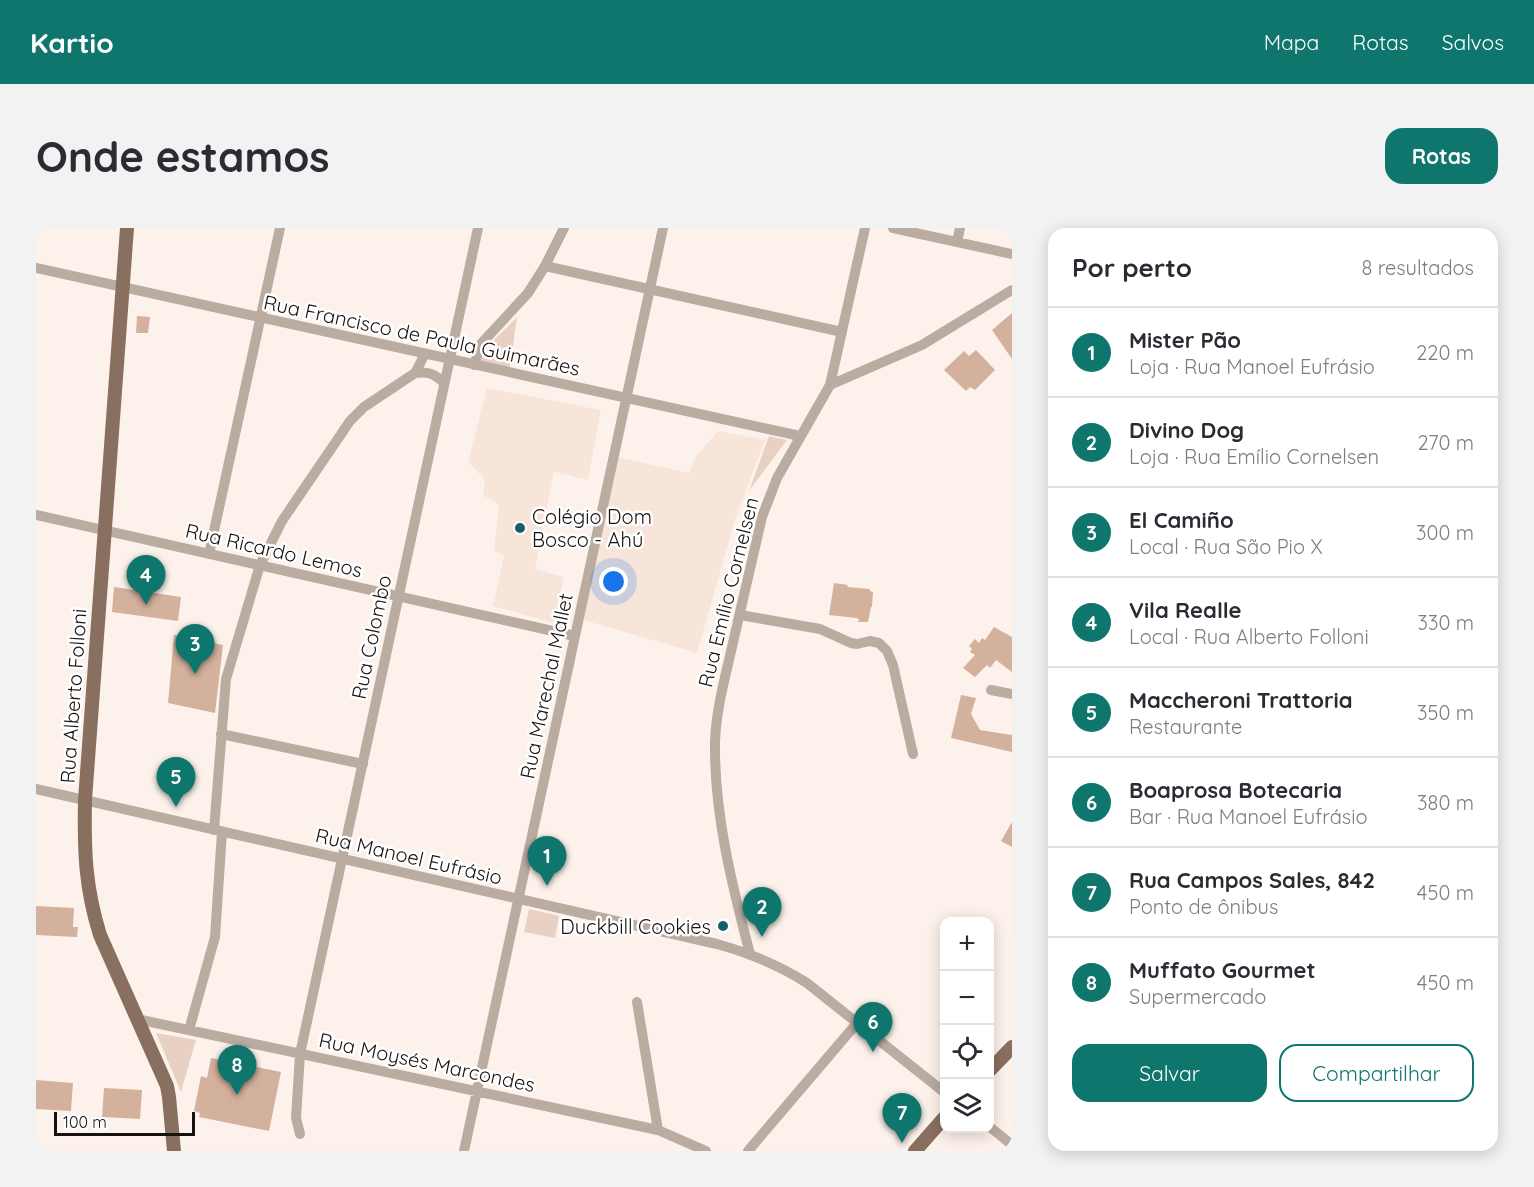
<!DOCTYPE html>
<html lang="pt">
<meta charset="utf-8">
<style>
body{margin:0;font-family:Quicksand,sans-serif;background:#f2f2f3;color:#2b2b33}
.controls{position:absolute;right:18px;bottom:18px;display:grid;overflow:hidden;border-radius:12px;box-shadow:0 3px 15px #0003}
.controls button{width:54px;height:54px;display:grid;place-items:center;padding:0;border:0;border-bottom:2px solid #e1e1e2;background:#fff;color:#2b2b33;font:30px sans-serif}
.scale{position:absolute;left:18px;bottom:15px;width:141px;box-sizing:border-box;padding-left:6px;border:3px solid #161210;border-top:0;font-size:16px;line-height:21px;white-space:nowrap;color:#161210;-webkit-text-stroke:4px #fff;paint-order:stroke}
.you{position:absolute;left:578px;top:354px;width:21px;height:21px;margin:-15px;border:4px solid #fff;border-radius:50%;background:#1a73e8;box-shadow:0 0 0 9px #1a73e833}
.badge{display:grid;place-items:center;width:39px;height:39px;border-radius:50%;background:#0f766e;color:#fff;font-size:20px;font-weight:700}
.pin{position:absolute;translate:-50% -50px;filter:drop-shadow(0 2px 3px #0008)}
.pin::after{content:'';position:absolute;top:32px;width:21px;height:18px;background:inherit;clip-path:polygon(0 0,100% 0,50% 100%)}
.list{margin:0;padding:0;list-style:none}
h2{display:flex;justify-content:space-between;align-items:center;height:78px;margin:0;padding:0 24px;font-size:26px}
h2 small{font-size:20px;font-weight:400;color:#7c7c81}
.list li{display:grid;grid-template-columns:39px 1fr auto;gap:18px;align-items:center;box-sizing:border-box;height:90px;padding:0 24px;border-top:2px solid #e1e1e2}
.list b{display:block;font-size:22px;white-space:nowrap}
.list p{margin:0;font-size:20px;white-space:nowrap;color:#7c7c81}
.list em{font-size:20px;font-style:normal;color:#7c7c81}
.actions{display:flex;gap:12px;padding:18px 24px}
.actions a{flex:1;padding:14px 0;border:2px solid #0f766e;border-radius:18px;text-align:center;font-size:21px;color:#0f766e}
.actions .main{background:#0f766e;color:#fff}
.icon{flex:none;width:33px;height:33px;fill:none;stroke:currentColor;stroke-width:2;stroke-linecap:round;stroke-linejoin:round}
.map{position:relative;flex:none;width:976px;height:923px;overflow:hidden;border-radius:18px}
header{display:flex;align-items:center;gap:36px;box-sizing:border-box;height:84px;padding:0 30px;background:#0f766e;color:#fff}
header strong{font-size:28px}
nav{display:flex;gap:33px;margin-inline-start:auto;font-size:21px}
.intro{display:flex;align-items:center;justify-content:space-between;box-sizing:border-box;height:144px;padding:0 36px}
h1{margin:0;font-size:42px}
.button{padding:15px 27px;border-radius:18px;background:#0f766e;color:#fff;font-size:21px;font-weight:700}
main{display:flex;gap:36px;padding:0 36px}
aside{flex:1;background:#fff;border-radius:18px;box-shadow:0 3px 15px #0003}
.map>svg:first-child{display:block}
.built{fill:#f7e5da}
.green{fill:#e8d1c3}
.building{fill:#d3b19c}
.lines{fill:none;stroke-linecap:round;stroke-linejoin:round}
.minor{stroke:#bbaca2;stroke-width:10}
.major{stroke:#896f5f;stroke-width:14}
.poi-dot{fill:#155f6d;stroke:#fff;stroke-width:2}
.labels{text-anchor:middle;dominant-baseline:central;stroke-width:5;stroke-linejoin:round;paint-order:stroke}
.street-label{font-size:20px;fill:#161210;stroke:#fff}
.poi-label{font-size:20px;fill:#161210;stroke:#fff;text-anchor:start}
</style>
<header>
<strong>Kartio</strong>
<nav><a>Mapa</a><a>Rotas</a><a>Salvos</a></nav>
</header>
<div class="intro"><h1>Onde estamos</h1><a class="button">Rotas</a></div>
<main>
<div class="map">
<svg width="976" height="923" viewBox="0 0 976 923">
<rect width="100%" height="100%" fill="#fdf2eb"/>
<!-- built -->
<path class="built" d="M451,160L565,182L552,252L518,244L499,341L528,349L517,395L457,378L468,328L458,322L463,277L447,267L449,252L432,234Z
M682,203L729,212L699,292L661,425L544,391L581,229L653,245L660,228Z"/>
<!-- green -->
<path class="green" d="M481,89L474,139L444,133L449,121Z
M733,208L751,212L713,263Z
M493,681L523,688L519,710L488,704Z
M120,805L160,812L145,864Z"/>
<!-- building -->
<path class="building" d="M976,85V131L956,102Z
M101,88L114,89L112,105H100Z
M940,122L959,142L939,162L934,159L930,163L908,142L928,123L933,128Z
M798,355L812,357L811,359L834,361V363L837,364L836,379H835L832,394H822L823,391L820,390L793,387Z
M78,359L145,369L142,393L76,384Z
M958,399L976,409V444L960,432L954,440L951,437L939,449L927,440L939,427L934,424L936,421L933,418L939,411L943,415L946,410L949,412Z
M138,407L187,417L179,485L132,475Z
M925,467L940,470L935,486L944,502L976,507V524L915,510Z
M976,594V619L965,613Z
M0,678L38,680L37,699H42L41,709L0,707Z
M175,830L245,844L233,903L163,889L164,885L158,883L165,848L171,850Z
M0,852L37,855L35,883L0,881Z
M68,860L106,862L104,891L66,889Z"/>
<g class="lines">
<!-- minor -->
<path class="minor" d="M857,0L976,26
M921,14L924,0
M509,38L806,104
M0,40L764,208
M438,137L445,116L492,65L509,38L528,0
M379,145C392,143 399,146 408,155
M794,157L829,0
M0,287L539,408
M173,326L244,0
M704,387L784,401L815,415L821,416L834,413L843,415L851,423L857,437L877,526
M955,462L976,466
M185,506L327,536
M0,561L681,716C713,725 743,737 771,755L908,864
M178,602L190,451L224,337L246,293L314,193L328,179L379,145L389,126
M714,726C696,657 678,586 679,514C680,482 689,450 696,419C706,376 716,333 726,289L741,250L794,157L886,117L976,62
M601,774L622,902
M101,791L622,902L670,923
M153,802L179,709L186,604
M954,899L976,917
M264,906L260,890L264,826L442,0
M428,923L627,0
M712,923L821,795"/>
<!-- major -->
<path class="major" d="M91,0L49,572C48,622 49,659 64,707L131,858L133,869L138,923
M954,842L976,819
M879,923L908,890"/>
</g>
<!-- markers -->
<g class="poi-dot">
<circle cx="484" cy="300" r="6"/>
<circle cx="687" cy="698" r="6"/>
</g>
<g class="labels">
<!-- street labels -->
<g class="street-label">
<text transform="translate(386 107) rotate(12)">Rua Francisco de Paula Guimarães</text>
<text transform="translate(238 322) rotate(13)">Rua Ricardo Lemos</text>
<text transform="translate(692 364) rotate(-76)">Rua Emílio Cornelsen</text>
<text transform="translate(335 409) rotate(-78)">Rua Colombo</text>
<text transform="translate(510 458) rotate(-78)">Rua Marechal Mallet</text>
<text transform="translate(37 468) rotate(-86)">Rua Alberto Folloni</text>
<text transform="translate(373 628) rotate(13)">Rua Manoel Eufrásio</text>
<text transform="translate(391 834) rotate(12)">Rua Moysés Marcondes</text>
</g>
<!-- poi labels -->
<g class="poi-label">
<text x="496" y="288">Colégio Dom<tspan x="496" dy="23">Bosco - Ahú</tspan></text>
<text x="675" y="698" text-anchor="end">Duckbill Cookies</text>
</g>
</g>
</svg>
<div class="controls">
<button>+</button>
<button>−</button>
<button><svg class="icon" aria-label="locate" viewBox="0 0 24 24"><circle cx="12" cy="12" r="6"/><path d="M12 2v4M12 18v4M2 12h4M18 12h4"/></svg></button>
<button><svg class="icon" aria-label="layers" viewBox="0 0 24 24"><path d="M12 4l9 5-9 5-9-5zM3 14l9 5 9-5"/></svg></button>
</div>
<div class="scale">100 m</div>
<div class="you"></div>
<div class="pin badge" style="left:511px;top:658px">1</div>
<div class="pin badge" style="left:726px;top:709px">2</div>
<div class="pin badge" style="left:159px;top:446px">3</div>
<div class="pin badge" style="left:110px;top:377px">4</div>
<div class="pin badge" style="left:140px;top:579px">5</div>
<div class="pin badge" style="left:837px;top:824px">6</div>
<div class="pin badge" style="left:866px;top:915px">7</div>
<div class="pin badge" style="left:201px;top:867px">8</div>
</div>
<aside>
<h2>Por perto<small>8 resultados</small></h2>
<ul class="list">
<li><span class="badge">1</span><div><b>Mister Pão</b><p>Loja · Rua Manoel Eufrásio</p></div><em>220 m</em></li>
<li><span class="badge">2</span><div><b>Divino Dog</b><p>Loja · Rua Emílio Cornelsen</p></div><em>270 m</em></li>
<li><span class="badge">3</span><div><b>El Camiño</b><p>Local · Rua São Pio X</p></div><em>300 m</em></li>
<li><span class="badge">4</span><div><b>Vila Realle</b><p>Local · Rua Alberto Folloni</p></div><em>330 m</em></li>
<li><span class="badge">5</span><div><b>Maccheroni Trattoria</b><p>Restaurante</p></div><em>350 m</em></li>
<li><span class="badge">6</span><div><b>Boaprosa Botecaria</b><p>Bar · Rua Manoel Eufrásio</p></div><em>380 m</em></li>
<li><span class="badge">7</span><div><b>Rua Campos Sales, 842</b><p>Ponto de ônibus</p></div><em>450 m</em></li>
<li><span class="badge">8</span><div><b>Muffato Gourmet</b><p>Supermercado</p></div><em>450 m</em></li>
</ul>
<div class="actions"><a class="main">Salvar</a><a>Compartilhar</a></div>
</aside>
</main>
